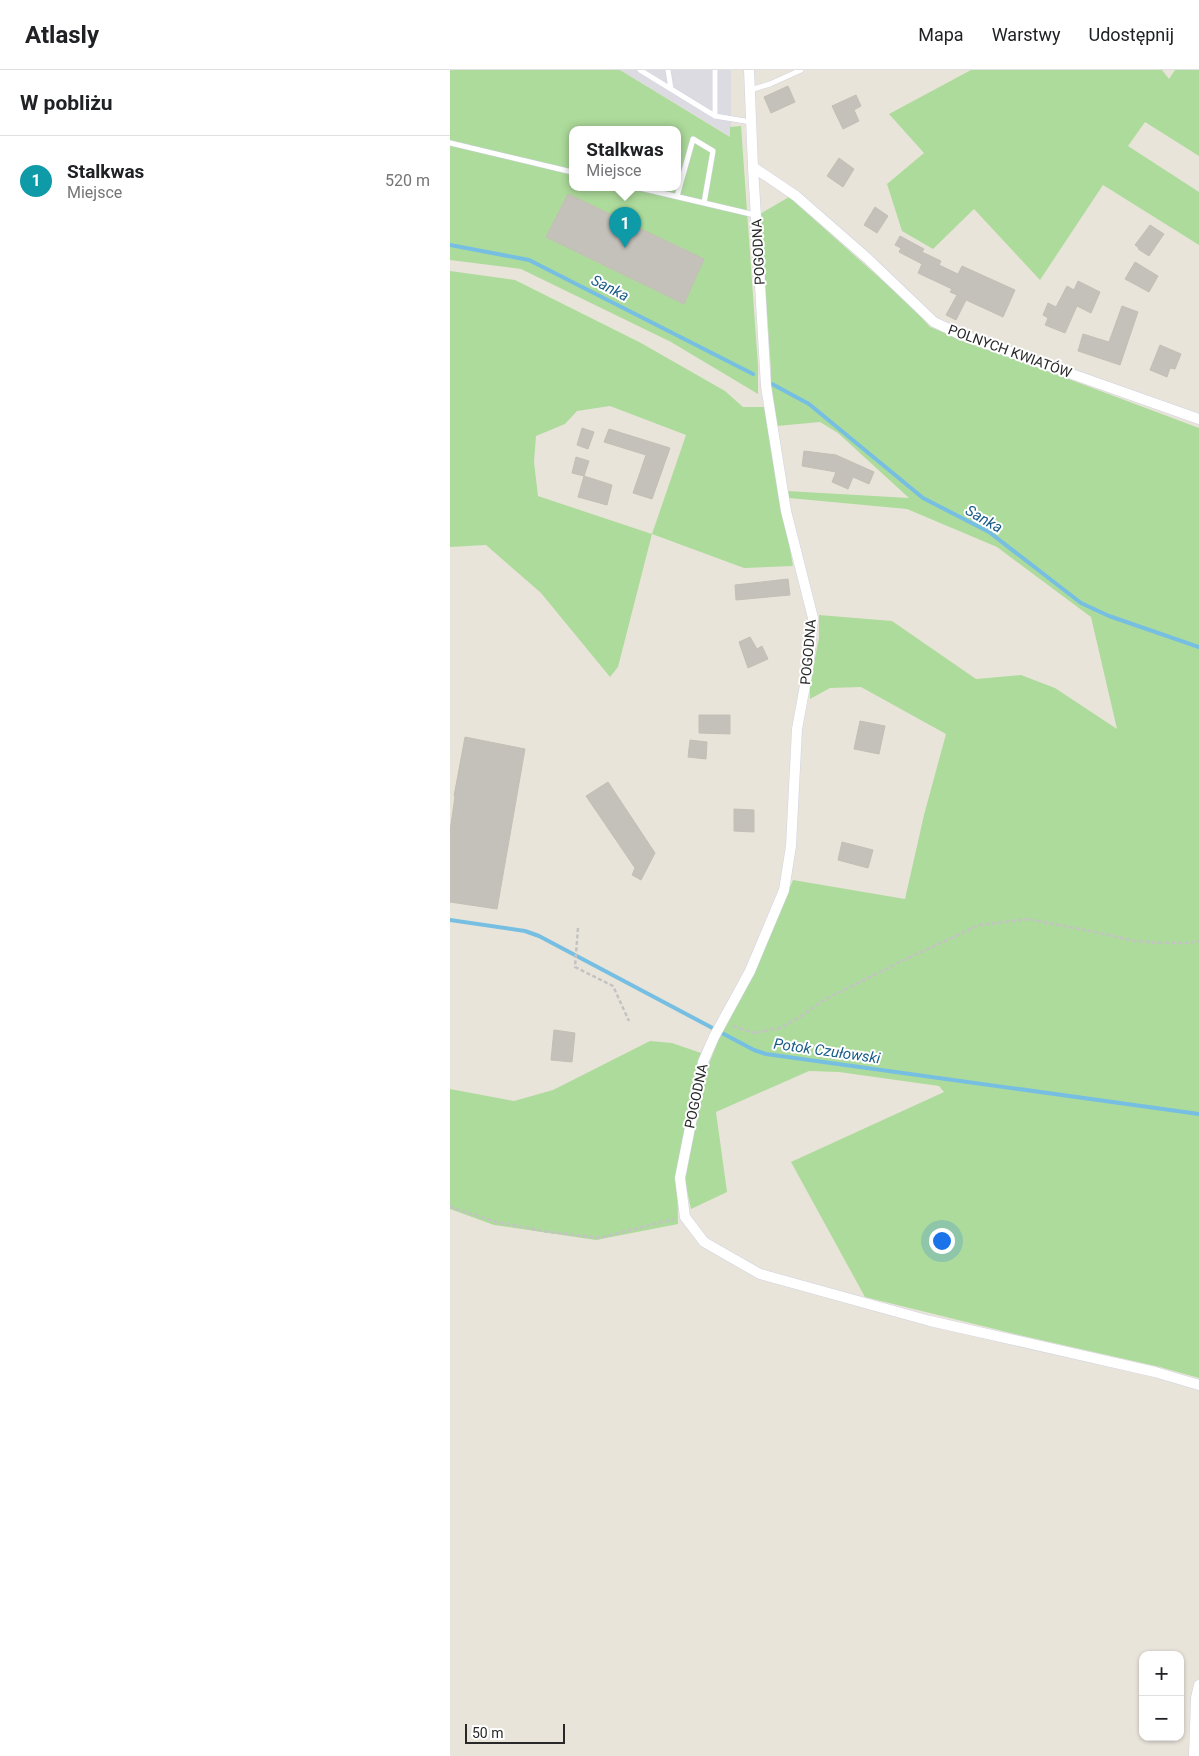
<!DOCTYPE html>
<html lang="pl">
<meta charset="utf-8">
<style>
body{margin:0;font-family:Roboto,sans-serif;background:#f2f2f2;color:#202124}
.controls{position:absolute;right:15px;bottom:15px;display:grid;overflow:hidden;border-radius:10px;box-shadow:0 1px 4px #0004}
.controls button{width:45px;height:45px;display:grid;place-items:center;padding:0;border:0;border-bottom:1px solid #e0e0e0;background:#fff;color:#202124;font:25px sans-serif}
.scale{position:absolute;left:15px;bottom:12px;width:100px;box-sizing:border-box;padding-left:5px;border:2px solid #282828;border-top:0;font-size:14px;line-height:18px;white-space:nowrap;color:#282828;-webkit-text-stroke:4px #fff;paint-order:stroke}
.you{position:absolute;left:491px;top:1170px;width:18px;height:18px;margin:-12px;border:4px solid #fff;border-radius:50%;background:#1a73e8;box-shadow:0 0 0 8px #1a73e833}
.badge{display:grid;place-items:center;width:32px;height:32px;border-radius:50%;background:#485ce8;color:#fff;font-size:16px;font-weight:700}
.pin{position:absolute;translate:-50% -41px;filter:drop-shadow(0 1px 2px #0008)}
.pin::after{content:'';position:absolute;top:26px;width:18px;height:15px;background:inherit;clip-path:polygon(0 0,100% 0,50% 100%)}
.popup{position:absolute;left:119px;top:56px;width:112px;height:65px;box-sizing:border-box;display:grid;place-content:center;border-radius:10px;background:#fff;filter:drop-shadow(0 1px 4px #0005);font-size:16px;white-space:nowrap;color:#757577}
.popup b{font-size:19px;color:#202124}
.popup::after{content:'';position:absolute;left:50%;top:100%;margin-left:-10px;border:10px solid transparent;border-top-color:#fff}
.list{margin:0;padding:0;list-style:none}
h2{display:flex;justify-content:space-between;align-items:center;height:65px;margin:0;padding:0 20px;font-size:21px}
h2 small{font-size:16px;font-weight:400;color:#757577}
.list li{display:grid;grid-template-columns:32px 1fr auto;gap:15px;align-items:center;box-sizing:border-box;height:90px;padding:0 20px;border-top:1px solid #e0e0e0}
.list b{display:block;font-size:19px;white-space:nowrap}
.list p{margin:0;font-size:16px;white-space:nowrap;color:#757577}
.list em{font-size:16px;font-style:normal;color:#757577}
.map{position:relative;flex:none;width:749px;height:1686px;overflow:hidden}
header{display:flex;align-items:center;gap:30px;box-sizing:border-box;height:70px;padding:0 25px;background:#fff;border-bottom:1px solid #e0e0e0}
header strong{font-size:24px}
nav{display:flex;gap:28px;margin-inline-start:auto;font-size:18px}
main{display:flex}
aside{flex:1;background:#fff}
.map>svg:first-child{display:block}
.industrial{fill:#dddbe2}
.green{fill:#addb9b;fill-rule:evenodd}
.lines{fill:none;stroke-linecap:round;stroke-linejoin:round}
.stream{stroke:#76bfe2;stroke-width:4}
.building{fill:#c4c0ba;stroke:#c4bfb5}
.service-casing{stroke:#d0d2df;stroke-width:6}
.minor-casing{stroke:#d0d2df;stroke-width:11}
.path{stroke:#c3c3c3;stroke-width:2.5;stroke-dasharray:4 2.5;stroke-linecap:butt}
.service{stroke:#fff;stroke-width:5}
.minor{stroke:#fff;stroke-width:10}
.labels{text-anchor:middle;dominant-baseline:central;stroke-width:4;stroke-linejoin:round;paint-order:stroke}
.street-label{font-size:14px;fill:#282828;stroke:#fff}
.water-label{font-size:15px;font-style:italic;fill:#195c8a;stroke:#fff}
</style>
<header>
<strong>Atlasly</strong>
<nav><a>Mapa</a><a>Warstwy</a><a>Udostępnij</a></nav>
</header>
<main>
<aside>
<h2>W pobliżu<small></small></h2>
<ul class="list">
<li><span class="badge" style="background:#0f9aa8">1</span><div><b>Stalkwas</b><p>Miejsce</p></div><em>520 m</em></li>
</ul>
</aside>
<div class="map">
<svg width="749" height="1686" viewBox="0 0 749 1686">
<rect width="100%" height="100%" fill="#e9e4da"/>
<!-- industrial -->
<path class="industrial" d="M170,0H281V67Z"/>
<!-- green -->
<path class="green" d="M0,0H170L280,67V57L291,56L308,296V324L221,272L71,199L0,190ZM122,59H228V117H122Z
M521,0H712L719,9L725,0H749V86L695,52L678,76L749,122V175L653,115L590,210L524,139L483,179L452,161L437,114L474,83L439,44Z
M339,127L460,235L480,257L749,358V1308L710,1297L569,1265L415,1227L341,1092L494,1022L489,1016L389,1002L359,1001L266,1042L277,1122L241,1139L234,1107L247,1033L257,999L269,968L274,959L332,837L343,810L455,829L474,745L496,664L411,617L380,618L360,629V613L369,568V545L442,551L526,609L571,605L605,618L667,659L641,547L547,477L457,439L339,428L337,421L459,428L388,363L370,352L327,356L320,320L321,300L310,144Z
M0,201L65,210L191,273L275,321L293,337H314L343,496L294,498L202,464L168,597L160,607L91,523L36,475L0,477ZM160,336L236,365L202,464L88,426L84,392L86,366L115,354L127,341Z
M200,971L222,973L251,983L227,1098L228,1154L146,1170L44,1155L0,1139V1019L64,1031L103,1020Z"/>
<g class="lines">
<!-- stream -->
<path class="stream" d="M0,175L79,190L303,304
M322,314L359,334L473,428L539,462L631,533L659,546L749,577
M0,850L75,861L89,866L304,980L316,984L749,1044"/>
</g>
<!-- building -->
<path class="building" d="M338,16L345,32L321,43L314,27Z
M406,25L411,36L404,40L409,51L393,59L382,36Z
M389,88L404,99L393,117L377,106Z
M118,124L254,189L234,234L96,167Z
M425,137L438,146L427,163L414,155Z
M700,155L714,164L699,186L688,179L689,178L685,175Z
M450,166L474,179L472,182L491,191L489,195L508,204L512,196L565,220L553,247L516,230L506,250L496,245L507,225L500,222L502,219L468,203L472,194L449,182L451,178L445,175Z
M685,192L708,206L699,222L675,209Z
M628,211L650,222L641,243L627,236L615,263L595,255L598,248L593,245L598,233L606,237L617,216L624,220Z
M672,236L688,242L670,295L628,281L633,264L659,272Z
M710,275L731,284L725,299L720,298L717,307L700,300Z
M132,358L144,362L138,379L127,375Z
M159,359L220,378L202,429L183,423L196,385L154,372Z
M354,381L386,385L424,402L419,414L403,407L398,419L382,412L386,402L352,396Z
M126,387L139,391L134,406L122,403Z
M134,406L162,415L157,435L128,427Z
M338,509L340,525L286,530L285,515Z
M300,567L307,579L312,576L318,589L298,598L289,572Z
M249,645H280V664L249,663Z
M410,651L435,656L429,684L404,679Z
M15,667L75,679L47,839L0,832V761L5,726H4Z
M240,670L257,672L256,689L238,687Z
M158,712L205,783L191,810L182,805L185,798L136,726Z
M284,739L304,740V762L284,761Z
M392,772L423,780L418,798L388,790Z
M104,960L125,963L122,992L101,990Z"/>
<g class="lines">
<defs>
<path id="service" d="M190,0L265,46
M218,0L221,19
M265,0V46L301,52
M300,20L320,14L351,0
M0,73L122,102
M186,117L305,145
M227,126L243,69L263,81L254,133"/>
<path id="minor" d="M299,0L303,97L316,316L336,441L363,548L358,599L347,659L341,776L334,820L300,901L264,967L253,992L230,1108L235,1147L254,1172L310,1204L480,1251L705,1302L749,1315
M303,97L346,126L417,188L484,252L509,264L749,349
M744,1686L746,1628L749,1615"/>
</defs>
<!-- service casing -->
<use href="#service" class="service-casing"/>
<!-- minor casing -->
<use href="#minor" class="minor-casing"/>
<!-- path -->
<path class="path" d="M128,858L125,897L163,916L179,951
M283,956L304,963L330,958L350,947L372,931L454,890L529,855L578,849L645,862L685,871L713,873H739L749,871
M0,1137L46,1152L93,1161L149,1168L224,1149"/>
<!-- service -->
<use href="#service" class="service"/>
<!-- minor -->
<use href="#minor" class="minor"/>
</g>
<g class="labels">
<!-- street labels -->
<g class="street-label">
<text transform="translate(308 182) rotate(-93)">POGODNA</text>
<text transform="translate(560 281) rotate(20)">POLNYCH KWIATÓW</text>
<text transform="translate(358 582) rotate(-85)">POGODNA</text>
<text transform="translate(246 1026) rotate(-78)">POGODNA</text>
</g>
<!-- water labels -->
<g class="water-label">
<text transform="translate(160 218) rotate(27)">Sanka</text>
<text transform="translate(534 449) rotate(30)">Sanka</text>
<text transform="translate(377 981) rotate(8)">Potok Czułowski</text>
</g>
</g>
</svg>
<div class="controls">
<button>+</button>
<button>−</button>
</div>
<div class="scale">50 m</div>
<div class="you"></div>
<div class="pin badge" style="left:175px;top:178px;background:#0f9aa8">1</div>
<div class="popup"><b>Stalkwas</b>Miejsce</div>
</div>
</main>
